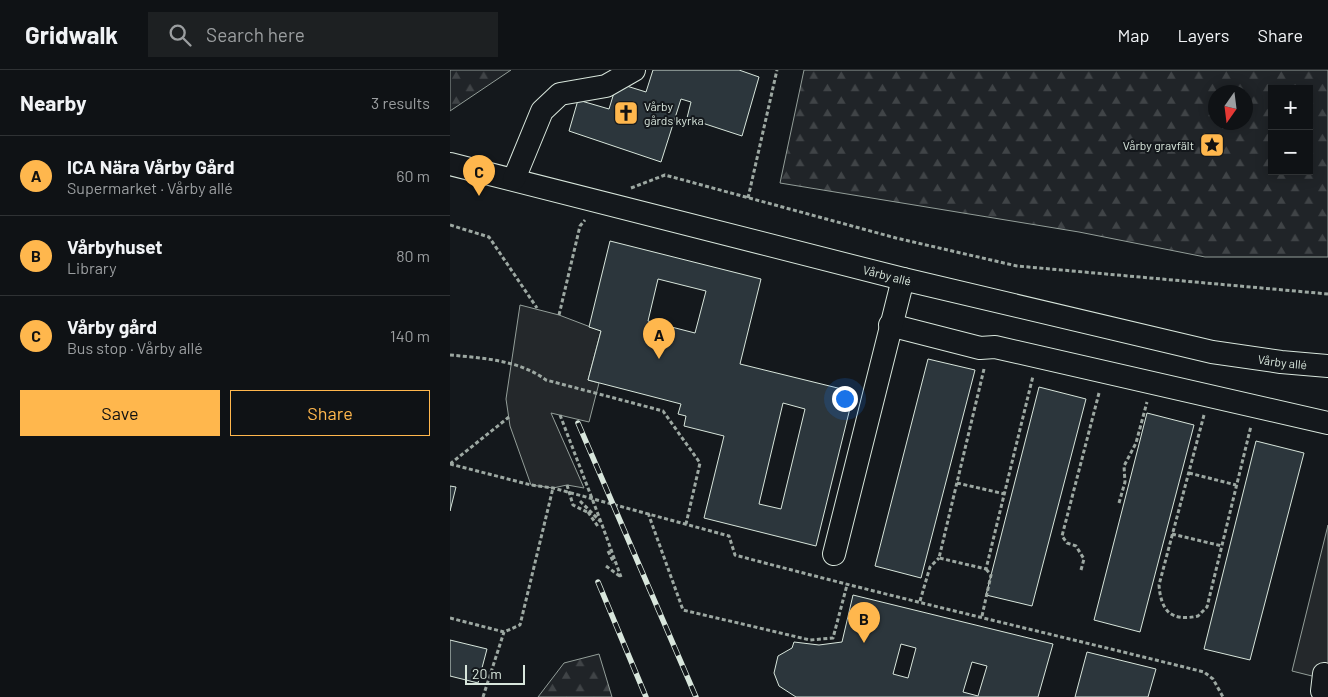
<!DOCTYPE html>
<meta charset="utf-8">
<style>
body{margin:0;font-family:Barlow,sans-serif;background:#1d2022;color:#f1f3f6}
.controls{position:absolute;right:15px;top:15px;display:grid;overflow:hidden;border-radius:0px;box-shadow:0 2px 12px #0003}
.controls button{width:45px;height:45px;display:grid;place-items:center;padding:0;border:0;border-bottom:1px solid #2f3234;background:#0f1215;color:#f1f3f6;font:25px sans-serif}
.compass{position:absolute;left:758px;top:15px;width:45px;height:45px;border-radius:50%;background:#0f1215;box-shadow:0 2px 12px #0003;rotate:194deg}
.scale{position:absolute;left:15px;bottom:12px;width:60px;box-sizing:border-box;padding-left:5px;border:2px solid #d8e6dc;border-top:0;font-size:14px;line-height:18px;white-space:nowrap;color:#d8e6dc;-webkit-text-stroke:4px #14181c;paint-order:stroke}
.you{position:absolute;left:394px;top:328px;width:18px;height:18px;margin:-12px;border:4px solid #fff;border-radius:50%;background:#1a73e8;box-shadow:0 0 0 8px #1a73e833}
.badge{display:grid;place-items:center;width:32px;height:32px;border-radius:50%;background:#ffb74d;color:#111;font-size:16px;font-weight:700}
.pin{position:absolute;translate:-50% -41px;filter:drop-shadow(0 1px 2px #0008)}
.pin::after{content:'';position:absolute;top:26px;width:18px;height:15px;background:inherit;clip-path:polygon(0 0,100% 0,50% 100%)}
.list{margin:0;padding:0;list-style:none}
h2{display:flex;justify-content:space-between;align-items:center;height:65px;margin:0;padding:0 20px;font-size:21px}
h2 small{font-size:16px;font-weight:400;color:#9b9ea0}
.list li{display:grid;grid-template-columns:32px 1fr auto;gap:15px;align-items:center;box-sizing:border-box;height:80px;padding:0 20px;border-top:1px solid #2f3234}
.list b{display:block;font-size:19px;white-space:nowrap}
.list p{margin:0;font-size:16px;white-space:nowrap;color:#9b9ea0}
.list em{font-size:16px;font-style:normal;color:#9b9ea0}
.actions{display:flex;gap:10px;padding:15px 20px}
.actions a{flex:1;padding:11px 0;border:1px solid #ffb74d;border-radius:0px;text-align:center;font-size:18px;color:#ffb74d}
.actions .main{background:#ffb74d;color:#111}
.icon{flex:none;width:28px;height:28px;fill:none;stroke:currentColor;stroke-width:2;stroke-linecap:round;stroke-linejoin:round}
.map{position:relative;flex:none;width:878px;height:627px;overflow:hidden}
header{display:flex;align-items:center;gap:30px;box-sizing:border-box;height:70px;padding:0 25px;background:#0f1215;border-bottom:1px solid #2f3234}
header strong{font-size:24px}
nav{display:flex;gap:28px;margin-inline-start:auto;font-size:18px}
.search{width:350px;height:45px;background:#1d2022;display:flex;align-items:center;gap:12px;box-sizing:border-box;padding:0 18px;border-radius:0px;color:#9b9ea0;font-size:19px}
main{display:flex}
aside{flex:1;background:#0f1215}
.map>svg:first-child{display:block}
.forest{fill:url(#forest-firs);stroke:#939e99;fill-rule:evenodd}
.parking{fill:#24282b;stroke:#939e99}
.building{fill:#2c363c;stroke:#d8e6dc;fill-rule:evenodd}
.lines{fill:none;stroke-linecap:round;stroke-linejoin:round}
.minor-casing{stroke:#d8e6dc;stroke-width:24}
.path{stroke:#9da8a2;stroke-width:3;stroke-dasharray:4 2.5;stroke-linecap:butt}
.minor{stroke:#14181c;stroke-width:22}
.rail-casing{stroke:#d8e6dc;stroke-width:5.5}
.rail{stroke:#14181c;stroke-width:4;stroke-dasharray:11;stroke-linecap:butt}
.labels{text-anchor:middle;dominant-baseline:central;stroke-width:4;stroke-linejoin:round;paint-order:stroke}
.poi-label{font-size:12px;fill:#d8e6dc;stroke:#14181c;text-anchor:start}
.street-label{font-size:12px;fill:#d8e6dc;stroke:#14181c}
</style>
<header>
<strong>Gridwalk</strong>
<div class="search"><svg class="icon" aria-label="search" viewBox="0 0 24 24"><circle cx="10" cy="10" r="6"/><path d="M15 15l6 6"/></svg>Search here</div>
<nav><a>Map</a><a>Layers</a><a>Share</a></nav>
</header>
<main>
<aside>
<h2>Nearby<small>3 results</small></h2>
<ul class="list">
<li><span class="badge">A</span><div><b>ICA Nära Vårby Gård</b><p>Supermarket · Vårby allé</p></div><em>60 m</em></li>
<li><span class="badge">B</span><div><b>Vårbyhuset</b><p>Library</p></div><em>80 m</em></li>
<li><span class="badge">C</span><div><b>Vårby gård</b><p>Bus stop · Vårby allé</p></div><em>140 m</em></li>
</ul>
<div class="actions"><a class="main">Save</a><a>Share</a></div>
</aside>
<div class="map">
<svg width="878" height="627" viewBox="0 0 878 627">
<defs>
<pattern id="forest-firs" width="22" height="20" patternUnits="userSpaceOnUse" patternTransform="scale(1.25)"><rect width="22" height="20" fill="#202428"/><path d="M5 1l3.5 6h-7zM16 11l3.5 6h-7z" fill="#404447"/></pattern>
</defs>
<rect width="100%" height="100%" fill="#14181c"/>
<!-- forest -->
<path class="forest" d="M0,0H61L0,41Z
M354,0H878V187H755L629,162L330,113ZM822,19H859V101H822ZM796,22V52H766V22Z
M149,584L162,627H88L114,593Z"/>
<!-- parking -->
<path class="parking" d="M70,235L109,245L151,261L138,310L149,313L139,352L101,343L134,418L117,415L103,418L81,415L60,356L56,329Z
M878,455V610L842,601Z"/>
<!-- building -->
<path class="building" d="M203,0H289L309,7L292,66L237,48L241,32L231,29L211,92L119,61L128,30L159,39L167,13L196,22Z
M160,171L311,209L290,294L404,322L366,476L254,448L274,366L234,356L236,346L228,344L231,334L138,310L151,261L139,257ZM208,209L256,221L245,263L198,251ZM333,333L355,339L331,439L309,434Z
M478,289L525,300L471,508L425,496Z
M589,317L636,329L582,536L536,525Z
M697,343L744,355L690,562L644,550Z
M806,371L854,383L800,590L754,579Z
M0,416L6,417L0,441Z
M403,525L603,574L588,627H346L329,616L324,603L328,586L342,578L344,572L369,575L392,572ZM451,574L466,578L458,608L443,604ZM522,592L537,596L528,626L513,622Z
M0,570L37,579L28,613L0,606Z
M637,582L706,599L698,627H625Z"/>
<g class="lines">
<defs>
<g id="minor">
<path id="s1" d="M0,94L453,209L762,282L831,292L878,296"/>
<path d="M64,109L92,41L110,24L156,16L184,0"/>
<path d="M440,255L530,278L545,277L878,353"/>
<path d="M384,484L453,209"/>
<path d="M872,621L874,604"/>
</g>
</defs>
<!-- minor casing -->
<use href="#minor" class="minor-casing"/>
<!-- path -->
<path class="path" d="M181,118L215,105L446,168L567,196L878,224
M298,128L327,0
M0,155L39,167L87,238
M109,245L130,156L135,150
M0,285C32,288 69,290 96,310L213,341L250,393L236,454
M534,299L489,488L536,499L583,306
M110,345L151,452
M754,345L709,515C711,541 721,552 748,546L757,537L801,356
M0,394L81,415L103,418L279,466L285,485C441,527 598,563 754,602L763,609L773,627
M0,394L59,347
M739,403L786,415
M507,413L555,424
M117,415L123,435L139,443
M130,431L151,452L171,507
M669,433L675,412L674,396L686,373L697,332
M138,442L149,458
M198,443L233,540L360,570L383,568L397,515
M722,464L772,476
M158,481L164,493
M156,496L171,507
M631,500L634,489L626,476L617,473L612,466L649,323
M470,531L480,497L489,488
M532,546L541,505L536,499
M0,548L54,562L70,555L103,418
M33,627L54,562"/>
<!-- minor -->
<use href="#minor" class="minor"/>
<defs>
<path id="rail" d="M128,353L246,627
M148,512L196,627"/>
</defs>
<!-- rail casing -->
<use href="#rail" class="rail-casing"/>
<!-- rail -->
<use href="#rail" class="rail"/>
</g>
<!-- icons -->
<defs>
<symbol id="church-square" viewBox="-11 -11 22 22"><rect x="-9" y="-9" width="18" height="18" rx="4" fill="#ffb74d" stroke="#14181c"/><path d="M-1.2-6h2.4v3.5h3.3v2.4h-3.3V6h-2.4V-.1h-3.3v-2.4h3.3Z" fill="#111"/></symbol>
<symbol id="sight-square" viewBox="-11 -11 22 22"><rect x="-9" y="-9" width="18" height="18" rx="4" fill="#ffb74d" stroke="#14181c"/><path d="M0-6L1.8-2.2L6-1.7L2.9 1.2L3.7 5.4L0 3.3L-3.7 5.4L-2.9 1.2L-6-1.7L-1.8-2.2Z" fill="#111"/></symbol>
</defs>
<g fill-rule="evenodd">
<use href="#church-square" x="162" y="29" width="28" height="28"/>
<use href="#sight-square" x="748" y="61" width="28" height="28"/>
</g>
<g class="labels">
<!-- poi labels -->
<g class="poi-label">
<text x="194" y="36">Vårby<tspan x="194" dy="14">gårds kyrka</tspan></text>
<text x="744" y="75" text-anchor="end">Vårby gravfält</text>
</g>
<!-- street labels -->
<g class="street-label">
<text stroke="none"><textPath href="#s1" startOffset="451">Vårby allé</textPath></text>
<text stroke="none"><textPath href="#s1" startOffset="856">Vårby allé</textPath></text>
</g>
</g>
</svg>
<div class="controls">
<button>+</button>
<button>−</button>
</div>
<svg class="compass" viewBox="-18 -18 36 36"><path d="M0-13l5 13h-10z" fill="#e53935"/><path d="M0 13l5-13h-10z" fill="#9b9ea0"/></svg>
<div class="scale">20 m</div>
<div class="you"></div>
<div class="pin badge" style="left:209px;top:289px">A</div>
<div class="pin badge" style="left:414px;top:573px">B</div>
<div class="pin badge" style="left:29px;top:126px">C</div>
</div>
</main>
